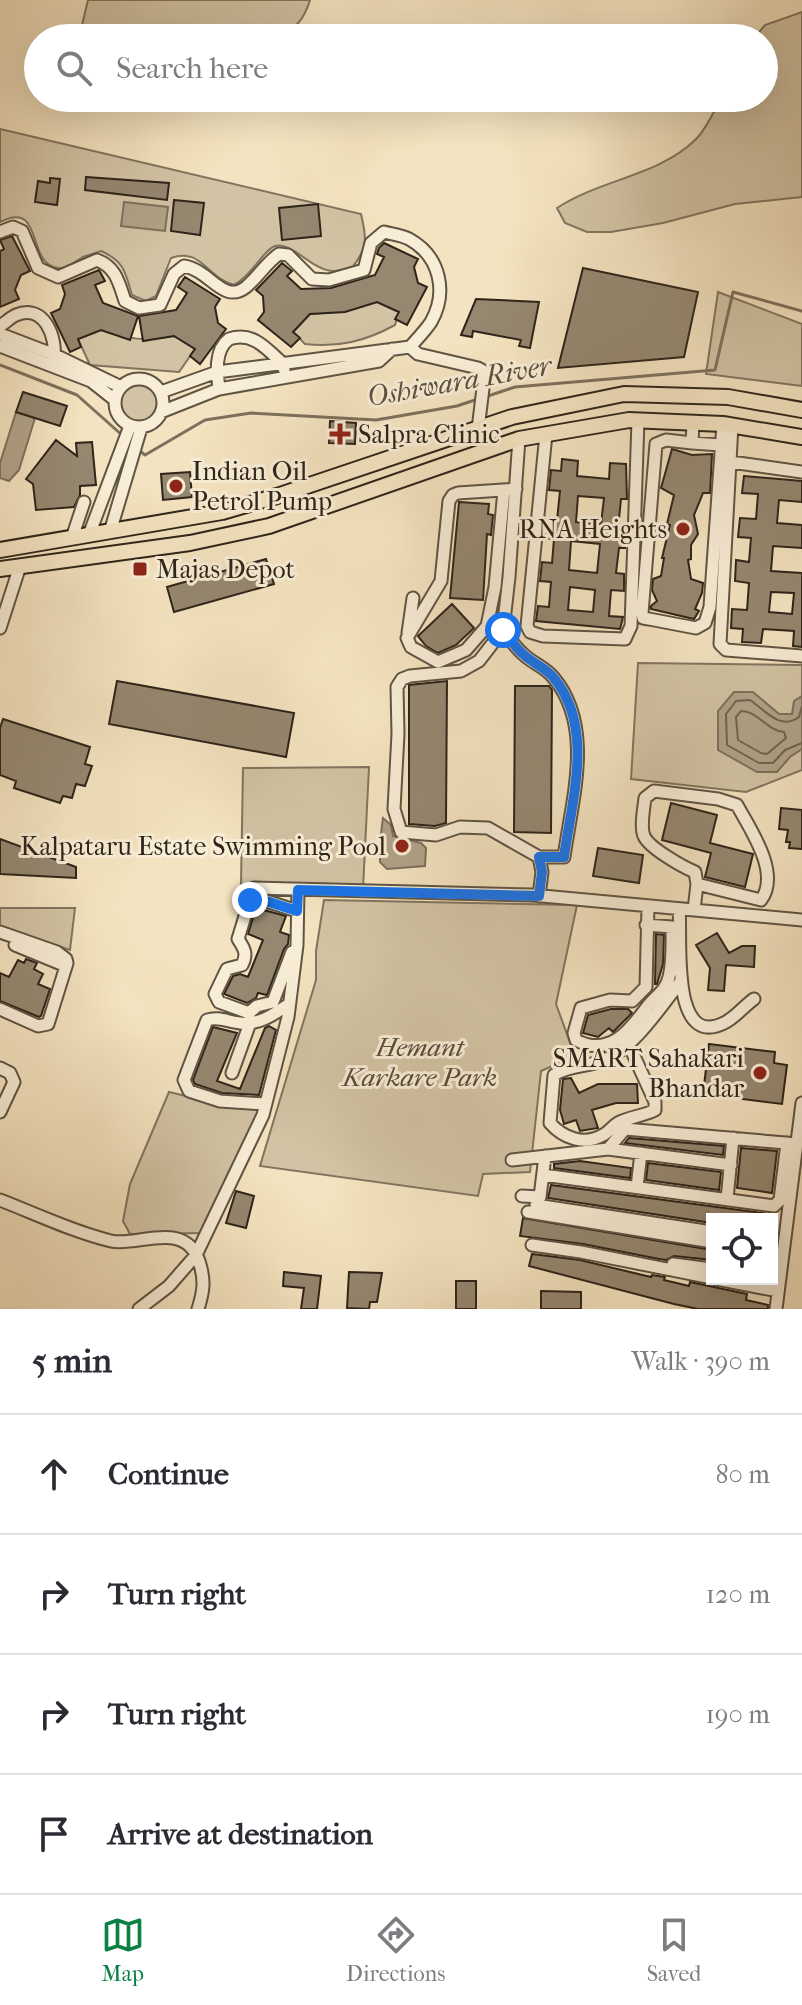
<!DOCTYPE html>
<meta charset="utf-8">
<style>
body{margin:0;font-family:"IM FELL French Canon",serif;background:#f7f7f7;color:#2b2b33}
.controls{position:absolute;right:24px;bottom:24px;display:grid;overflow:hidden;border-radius:0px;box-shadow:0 8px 32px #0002}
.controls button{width:72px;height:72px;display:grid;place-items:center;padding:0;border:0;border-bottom:2px solid #e1e1e2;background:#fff;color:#2b2b33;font:40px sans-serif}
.stop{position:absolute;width:24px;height:24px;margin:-18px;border:6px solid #1a73e8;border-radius:50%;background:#fff}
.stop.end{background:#1a73e8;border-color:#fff;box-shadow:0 2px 8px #0008}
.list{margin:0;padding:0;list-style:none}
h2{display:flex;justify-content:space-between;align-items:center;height:104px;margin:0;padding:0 32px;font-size:34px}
h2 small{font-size:26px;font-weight:400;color:#7c7c81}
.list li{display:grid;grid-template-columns:52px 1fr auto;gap:24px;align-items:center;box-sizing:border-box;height:120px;padding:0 32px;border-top:2px solid #e1e1e2}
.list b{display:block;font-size:30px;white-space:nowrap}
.list em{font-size:26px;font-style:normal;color:#7c7c81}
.icon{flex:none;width:44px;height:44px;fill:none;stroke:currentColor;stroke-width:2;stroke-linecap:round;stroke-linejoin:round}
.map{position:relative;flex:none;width:802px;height:1309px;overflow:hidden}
.search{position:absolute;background:#fff;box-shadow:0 8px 32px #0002;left:24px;right:24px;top:24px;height:88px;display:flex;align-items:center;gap:20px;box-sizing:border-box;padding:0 28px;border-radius:44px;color:#7c7c81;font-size:30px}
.sheet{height:584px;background:#fff}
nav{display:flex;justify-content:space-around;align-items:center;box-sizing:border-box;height:112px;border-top:2px solid #e1e1e2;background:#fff;font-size:22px;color:#7c7c81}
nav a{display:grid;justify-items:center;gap:4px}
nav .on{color:#0b8043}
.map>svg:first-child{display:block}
.green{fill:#d2c3a4;stroke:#80745f;stroke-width:2}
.water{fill:#b1a288;stroke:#7d705c;stroke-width:2}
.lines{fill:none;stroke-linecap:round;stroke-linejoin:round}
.shore{stroke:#706351;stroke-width:2}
.stream{stroke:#7d705c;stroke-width:3}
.building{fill:#958770;stroke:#2e241a;stroke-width:2;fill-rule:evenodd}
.minor-casing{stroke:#605444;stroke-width:15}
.major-casing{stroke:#2e241a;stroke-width:18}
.minor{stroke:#f8edd6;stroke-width:11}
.major{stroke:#f4e3c0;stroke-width:14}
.route{stroke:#1a73e8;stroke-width:10}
.poi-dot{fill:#8f2418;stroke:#f8edd6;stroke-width:3}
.labels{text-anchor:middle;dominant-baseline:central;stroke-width:6;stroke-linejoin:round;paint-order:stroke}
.poi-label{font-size:26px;fill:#2e241a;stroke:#f8edd6;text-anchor:start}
.park-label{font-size:26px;font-style:italic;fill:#574c3c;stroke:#f8edd6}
.water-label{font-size:28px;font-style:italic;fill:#5c5040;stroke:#f8edd6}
</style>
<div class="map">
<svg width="802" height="1309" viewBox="0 0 802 1309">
<rect width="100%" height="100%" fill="#f4e3c0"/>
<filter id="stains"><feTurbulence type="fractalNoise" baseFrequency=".0025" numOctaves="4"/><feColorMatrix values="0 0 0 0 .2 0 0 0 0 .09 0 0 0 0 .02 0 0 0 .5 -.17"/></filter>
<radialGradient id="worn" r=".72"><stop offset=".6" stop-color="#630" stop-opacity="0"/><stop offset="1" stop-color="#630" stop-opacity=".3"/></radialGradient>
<!-- green -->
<path class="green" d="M88,0H310C304,20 295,30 275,38H81V29Z
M802,12V197L735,204L663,223L611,232H587L565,223L557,208C599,180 660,175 695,140C706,130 714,111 721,98H764V38H754L765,25Z
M0,129L361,214C367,239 368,248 351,269C345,269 338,271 332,271C312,270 291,241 275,246C263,250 253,275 234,285C206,277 201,247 171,258L156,296L146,301L132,295C125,272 125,262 101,251L83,257L64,269C60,268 55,268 51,266C28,254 41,201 0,222Z
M718,292L802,324V386L706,374Z
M377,302L399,312L395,325C366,341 338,348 305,344L293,332L310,314L347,311Z
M101,330C131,340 143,341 174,336L195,349L179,372L90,365L78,339Z
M121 403a18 18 0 1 1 36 0a18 18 0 1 1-36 0Z
M638,663L802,665V770L746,792L631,779Z
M369,767L363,889L241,884L243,768Z
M324,900L577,905L556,1004L575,1056L541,1071L530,1172L483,1174L478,1196L260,1166L316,980V951Z
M0,908H75L70,950L0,927Z
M169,1092L212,1102L258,1108L254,1133L208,1233L130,1234L123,1221L130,1184Z"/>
<!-- water -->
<path class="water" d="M124,202L168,207L165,231L121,226Z
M16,412L35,418L19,470L9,481L0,478V463Z
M734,692H753L779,714H792L794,701L802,696V749L790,757L777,772H757L718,750V711Z
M383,818L391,825L393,836L421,843L426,848L425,866L387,869L380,862V841Z"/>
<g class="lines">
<!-- shore -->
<path class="shore" d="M802,706L799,717C780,731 765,710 750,700L736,701L726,714L727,745L759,763H773L785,750L802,743
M741,711C758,711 766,730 784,732L786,738L767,754L761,753L738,740L736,717Z"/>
<!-- stream -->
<path class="stream" d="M0,365L77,395L122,435
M485,397L515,387L715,370L733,292L802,311
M140,451L145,455L205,420L251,413L376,420L457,406L478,399"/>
</g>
<!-- building -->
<path class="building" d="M86,177L169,183L167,200L85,190Z
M50,178L60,179L57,205L35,202L38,181L50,183Z
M174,200L204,203L200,235L171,231Z
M318,204L321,236L282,240L279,208Z
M12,236L30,271L21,275L15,290L19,299L0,307V251L4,249L0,240Z
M384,243L418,259L414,267L418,283L427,287L407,325L395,319L399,312L377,302L345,312L310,314L293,332L300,338L291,347L258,320L264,312L263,296L256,290L282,263L292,271L287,276L301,289L331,288L375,275L384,257L377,254L379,248Z
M583,268L698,292L684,357L558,368Z
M99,270L105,281L95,285L103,303L138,316L130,340L101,330L78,339L81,347L70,352L51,313L60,309L65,294L62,285Z
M185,277L220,299L215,307L218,323L226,329L200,364L190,356L195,349L174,336L143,341L139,316L176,310L187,293L178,287Z
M476,299L539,302L530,348L519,346L521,340L473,331L472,337L461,335Z
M23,392L67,406L60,426L16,412Z
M330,421L356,423L355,444L329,443Z
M56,440L77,456L76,443L92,442L96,485L80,486V495L74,507L36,510L33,484L26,479Z
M672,449L692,455L712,454L710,493H703L694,515L698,534L691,545V559L688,560L691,579L703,583L702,593L695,609L699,611L694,619L651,609V606L657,601L652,590L653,579L661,576L664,558H662L670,525L667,524L674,495L661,488Z
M562,459L578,461L577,476L609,479L610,463L626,464L627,499H621L618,529L626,530L625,548H619L616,573L624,574V591L611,590L609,616L623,617L620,629L536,621L538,606L549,607L551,582L540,581L542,562L552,563L554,539L544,538L546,519L557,520L560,491L549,490L551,470L561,471ZM578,496L604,498L601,524L576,522ZM571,541L600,544L597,573L569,570ZM570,587L595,590L593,612L568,610Z
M190,472L192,497L163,500L161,474Z
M744,476L802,481V502L779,500L777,523L802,525V548L773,546L771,571L802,573V647L793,646L794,631L763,629L761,643L742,642L743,629L731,628L732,609L747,610L749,583L735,581L736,560L749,562L751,538L738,537L740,518L756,519L758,494L742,493ZM771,592L794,593L792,614L769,612Z
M459,502L489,504L488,514L493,515L491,535L487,534L483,600L450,598Z
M266,559L274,584L174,612L167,587Z
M452,604L474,628L456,645L438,653L426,646L418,636Z
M117,681L294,713L286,757L109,724Z
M447,681L446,823L435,826L409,824V685Z
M515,686H549L552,690L551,833L514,832Z
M3,719L90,747L85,764L92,766L85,786L76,784L72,798L63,796L60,803L14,788L16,781L0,775V728Z
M671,803L717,815L710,843L753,854L745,887L705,877L711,853L662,840Z
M781,808L802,810V849L789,848L790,842H786L788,830L779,829Z
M0,839L76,867V878L0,874Z
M598,848L643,855L639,883L593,876Z
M256,908L286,916L280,932L289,935L288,944L284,949L267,995L258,993L256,998L247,1003L224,994L233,976L240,974L248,977L263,940L248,934Z
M717,933L729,953L742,946H755L754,967L726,965L724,991L708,990L710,968L696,945Z
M656,934L664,935L663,964L657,984H655Z
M26,959L37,963L34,969L43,974L38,984L50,989L41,1016L39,1017L0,1001V973L9,977L18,960L24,963Z
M611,1009H628L632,1013L613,1032L609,1028L598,1037L583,1033L588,1015Z
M269,1026L276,1030L259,1095L222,1093L195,1084L193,1080L213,1027L237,1033L217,1081L240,1089L265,1028Z
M709,1044L775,1052L774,1063L787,1065L782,1104L703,1094Z
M571,1078L579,1093L598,1084H637L638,1103H616L592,1110L598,1128L580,1131L576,1120L564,1124L560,1110L563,1079Z
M629,1138L724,1146L723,1155L625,1143Z
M741,1148L777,1151L772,1193L737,1188Z
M580,1161L631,1168L630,1178L554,1168V1164Z
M648,1163L721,1172L719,1190L646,1180Z
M551,1185L770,1214L769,1219H712V1223L548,1198Z
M236,1191L254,1196L246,1228L226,1223Z
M523,1218L712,1250V1260L674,1256L666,1260L659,1259L583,1244L520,1236Z
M532,1254L580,1260L651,1277L652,1275L665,1277L664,1280L689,1286L690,1282L747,1294L746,1300L768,1305V1309H698L674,1304L529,1266Z
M284,1272L321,1276L317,1309H301L304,1288L283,1286Z
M349,1272L382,1273L377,1302H370L369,1309L347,1308Z
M456,1281H476V1309H456Z
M541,1291L581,1292V1309H541Z"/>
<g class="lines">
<defs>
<path id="minor" d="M0,232L13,227L22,231L38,268L58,277L97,260C116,267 119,283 125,301L139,308L160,305L174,274L184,266C210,270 223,305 246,287C258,277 266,263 279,254L288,255L312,279L329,280L364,270L371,243L384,232C392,234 402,235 409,239C440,256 448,292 431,322C425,331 417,339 410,347L217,372L161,392
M0,326C5,323 11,317 16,315C44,303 57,337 54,359
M0,334L55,355L121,387
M0,346L91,381L115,400
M410,347L418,354L478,368L485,372L478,429
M115 403a24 24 0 1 1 48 0a24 24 0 1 1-48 0Z
M219,389C217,373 214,350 229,339C253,331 267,349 283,364L284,369
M161,412L219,389L379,361L392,349
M693,423L692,443L666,440L656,444L642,613L643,618L649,619L696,628L705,623L710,607L723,424
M732,425L720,644L726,650L802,656
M546,434L527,626L530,632L543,636L625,639L631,626L638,421
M692,443L721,445
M731,462L802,472
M504,490L495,587L487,626L466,650L438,662L411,647L407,638L441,581L449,501L453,495L458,493L516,489
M110,532L141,428
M89,535L130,426
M72,538L84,502
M0,628L20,566
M503,630C509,638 515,647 523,654C532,663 545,667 553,677C595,726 572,799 564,857H539L488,828L460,827L436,835L401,832L394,809L398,734L397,687L402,679L410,676L461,671L479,661L503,630L509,577L519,439
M408,633L413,598
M654,791L718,799L737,805C750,829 781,873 761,900L697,884L695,872C683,867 649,848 644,836C640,827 644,808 645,798Z
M539,857L542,872L539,896
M254,888L532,895L802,920
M679,909C682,935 669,1050 724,1023C735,1018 744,1006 754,999
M694,910L697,884
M646,925L672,927C672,943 673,962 669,977C666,991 655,996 647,1007C630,1030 609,1058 576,1040L574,1033L581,1008L610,1000L632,1001L646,987L648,906
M0,932L57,952L66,959L67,963L48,1024L38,1026L0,1009
M15,945L66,966
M292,952L273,1002L257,1006L249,1013L219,1002L215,994L227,969L242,965C248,954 244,948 238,939L250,900H263L297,911
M629,1045L655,1102V1110C644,1116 628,1117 618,1123C613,1126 609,1132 603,1135C584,1146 563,1138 550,1123L554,1075C569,1065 586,1067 602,1061C633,1050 661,1006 681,981
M0,1068L10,1073L14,1082L0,1112
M232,1073L250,1023
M265,1104L220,1101L189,1091L184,1080L207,1020C219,1016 228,1022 240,1023C260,1025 274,1014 289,1004
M608,1149L731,1165
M512,1160L608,1149L625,1129L797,1144
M543,1175L774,1206L780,1200L787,1143
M637,1187L641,1153
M522,1196L540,1197L545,1156
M727,1199L733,1138
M0,1200C36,1214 74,1232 111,1241C138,1247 184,1219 199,1261C205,1280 204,1290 198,1309
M536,1205L712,1232
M528,1212L712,1242
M532,1245L581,1252L712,1278
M673,1264L712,1269
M716,1279L778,1291
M139,1309L169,1286L196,1255L263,1115L288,1017L297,945L298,890
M776,1309L802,1103"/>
<path id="major" d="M0,550L222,512L277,496L512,417L624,394L728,397L802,410
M0,569L190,543L269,526L519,439L629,420L723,424L802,437"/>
</defs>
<!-- minor casing -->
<use href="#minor" class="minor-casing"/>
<!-- major casing -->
<use href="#major" class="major-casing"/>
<!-- minor -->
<use href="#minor" class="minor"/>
<!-- major -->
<use href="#major" class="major"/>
</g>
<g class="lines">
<!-- route -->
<path class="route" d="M250,900H263L297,911L298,890L539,896L542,872L539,857H564C572,799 595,726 553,677C545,667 532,663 523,654C515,647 509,638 503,630"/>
</g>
<!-- markers -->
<g class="poi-dot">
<path d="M336 422h8v8h8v8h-8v8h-8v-8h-8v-8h8z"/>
<circle cx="176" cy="486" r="8"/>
<circle cx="683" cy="529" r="8"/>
<rect x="132" y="561" width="16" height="16" rx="4"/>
<circle cx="402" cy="846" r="8"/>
<circle cx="760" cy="1073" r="8"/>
</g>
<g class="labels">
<!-- poi labels -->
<g class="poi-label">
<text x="358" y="434">Salpra Clinic</text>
<text x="192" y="471">Indian Oil<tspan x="192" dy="30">Petrol Pump</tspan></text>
<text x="667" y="529" text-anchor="end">RNA Heights</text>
<text x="156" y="569">Majas Depot</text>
<text x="386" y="846" text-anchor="end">Kalpataru Estate Swimming Pool</text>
<text x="744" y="1058" text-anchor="end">SMART Sahakari<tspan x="744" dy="30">Bhandar</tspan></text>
</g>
<!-- park labels -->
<g class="park-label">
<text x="420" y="1047">Hemant<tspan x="420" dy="30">Karkare Park</tspan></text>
</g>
<!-- water labels -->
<g class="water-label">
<text transform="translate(459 381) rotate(-10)">Oshiwara River</text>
</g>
</g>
<rect width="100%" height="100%" filter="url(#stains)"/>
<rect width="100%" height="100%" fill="url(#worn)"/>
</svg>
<div class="controls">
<button><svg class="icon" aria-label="locate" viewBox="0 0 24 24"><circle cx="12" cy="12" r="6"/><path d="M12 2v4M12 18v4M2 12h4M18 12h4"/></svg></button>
</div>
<div class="stop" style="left:503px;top:630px"></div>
<div class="stop end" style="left:250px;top:900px"></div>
<div class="search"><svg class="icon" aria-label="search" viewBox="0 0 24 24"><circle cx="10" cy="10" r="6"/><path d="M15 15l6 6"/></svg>Search here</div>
</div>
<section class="sheet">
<h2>5 min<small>Walk · 390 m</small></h2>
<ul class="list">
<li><svg class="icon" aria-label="ahead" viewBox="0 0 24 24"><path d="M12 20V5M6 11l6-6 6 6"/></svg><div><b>Continue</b></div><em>80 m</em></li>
<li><svg class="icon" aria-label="right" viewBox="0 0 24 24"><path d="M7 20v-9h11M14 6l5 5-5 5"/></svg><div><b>Turn right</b></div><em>120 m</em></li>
<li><svg class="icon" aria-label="right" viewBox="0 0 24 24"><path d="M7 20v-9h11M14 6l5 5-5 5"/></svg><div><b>Turn right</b></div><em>190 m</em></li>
<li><svg class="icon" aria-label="arrive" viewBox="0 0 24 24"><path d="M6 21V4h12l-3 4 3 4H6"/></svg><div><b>Arrive at destination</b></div></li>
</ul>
</section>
<nav>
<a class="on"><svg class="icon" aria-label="map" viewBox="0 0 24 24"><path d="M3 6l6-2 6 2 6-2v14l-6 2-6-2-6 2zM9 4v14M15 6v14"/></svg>Map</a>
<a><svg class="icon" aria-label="directions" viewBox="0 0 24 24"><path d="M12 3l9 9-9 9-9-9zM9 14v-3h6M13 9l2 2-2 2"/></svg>Directions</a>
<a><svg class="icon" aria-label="saved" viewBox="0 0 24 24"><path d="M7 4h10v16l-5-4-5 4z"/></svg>Saved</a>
</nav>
